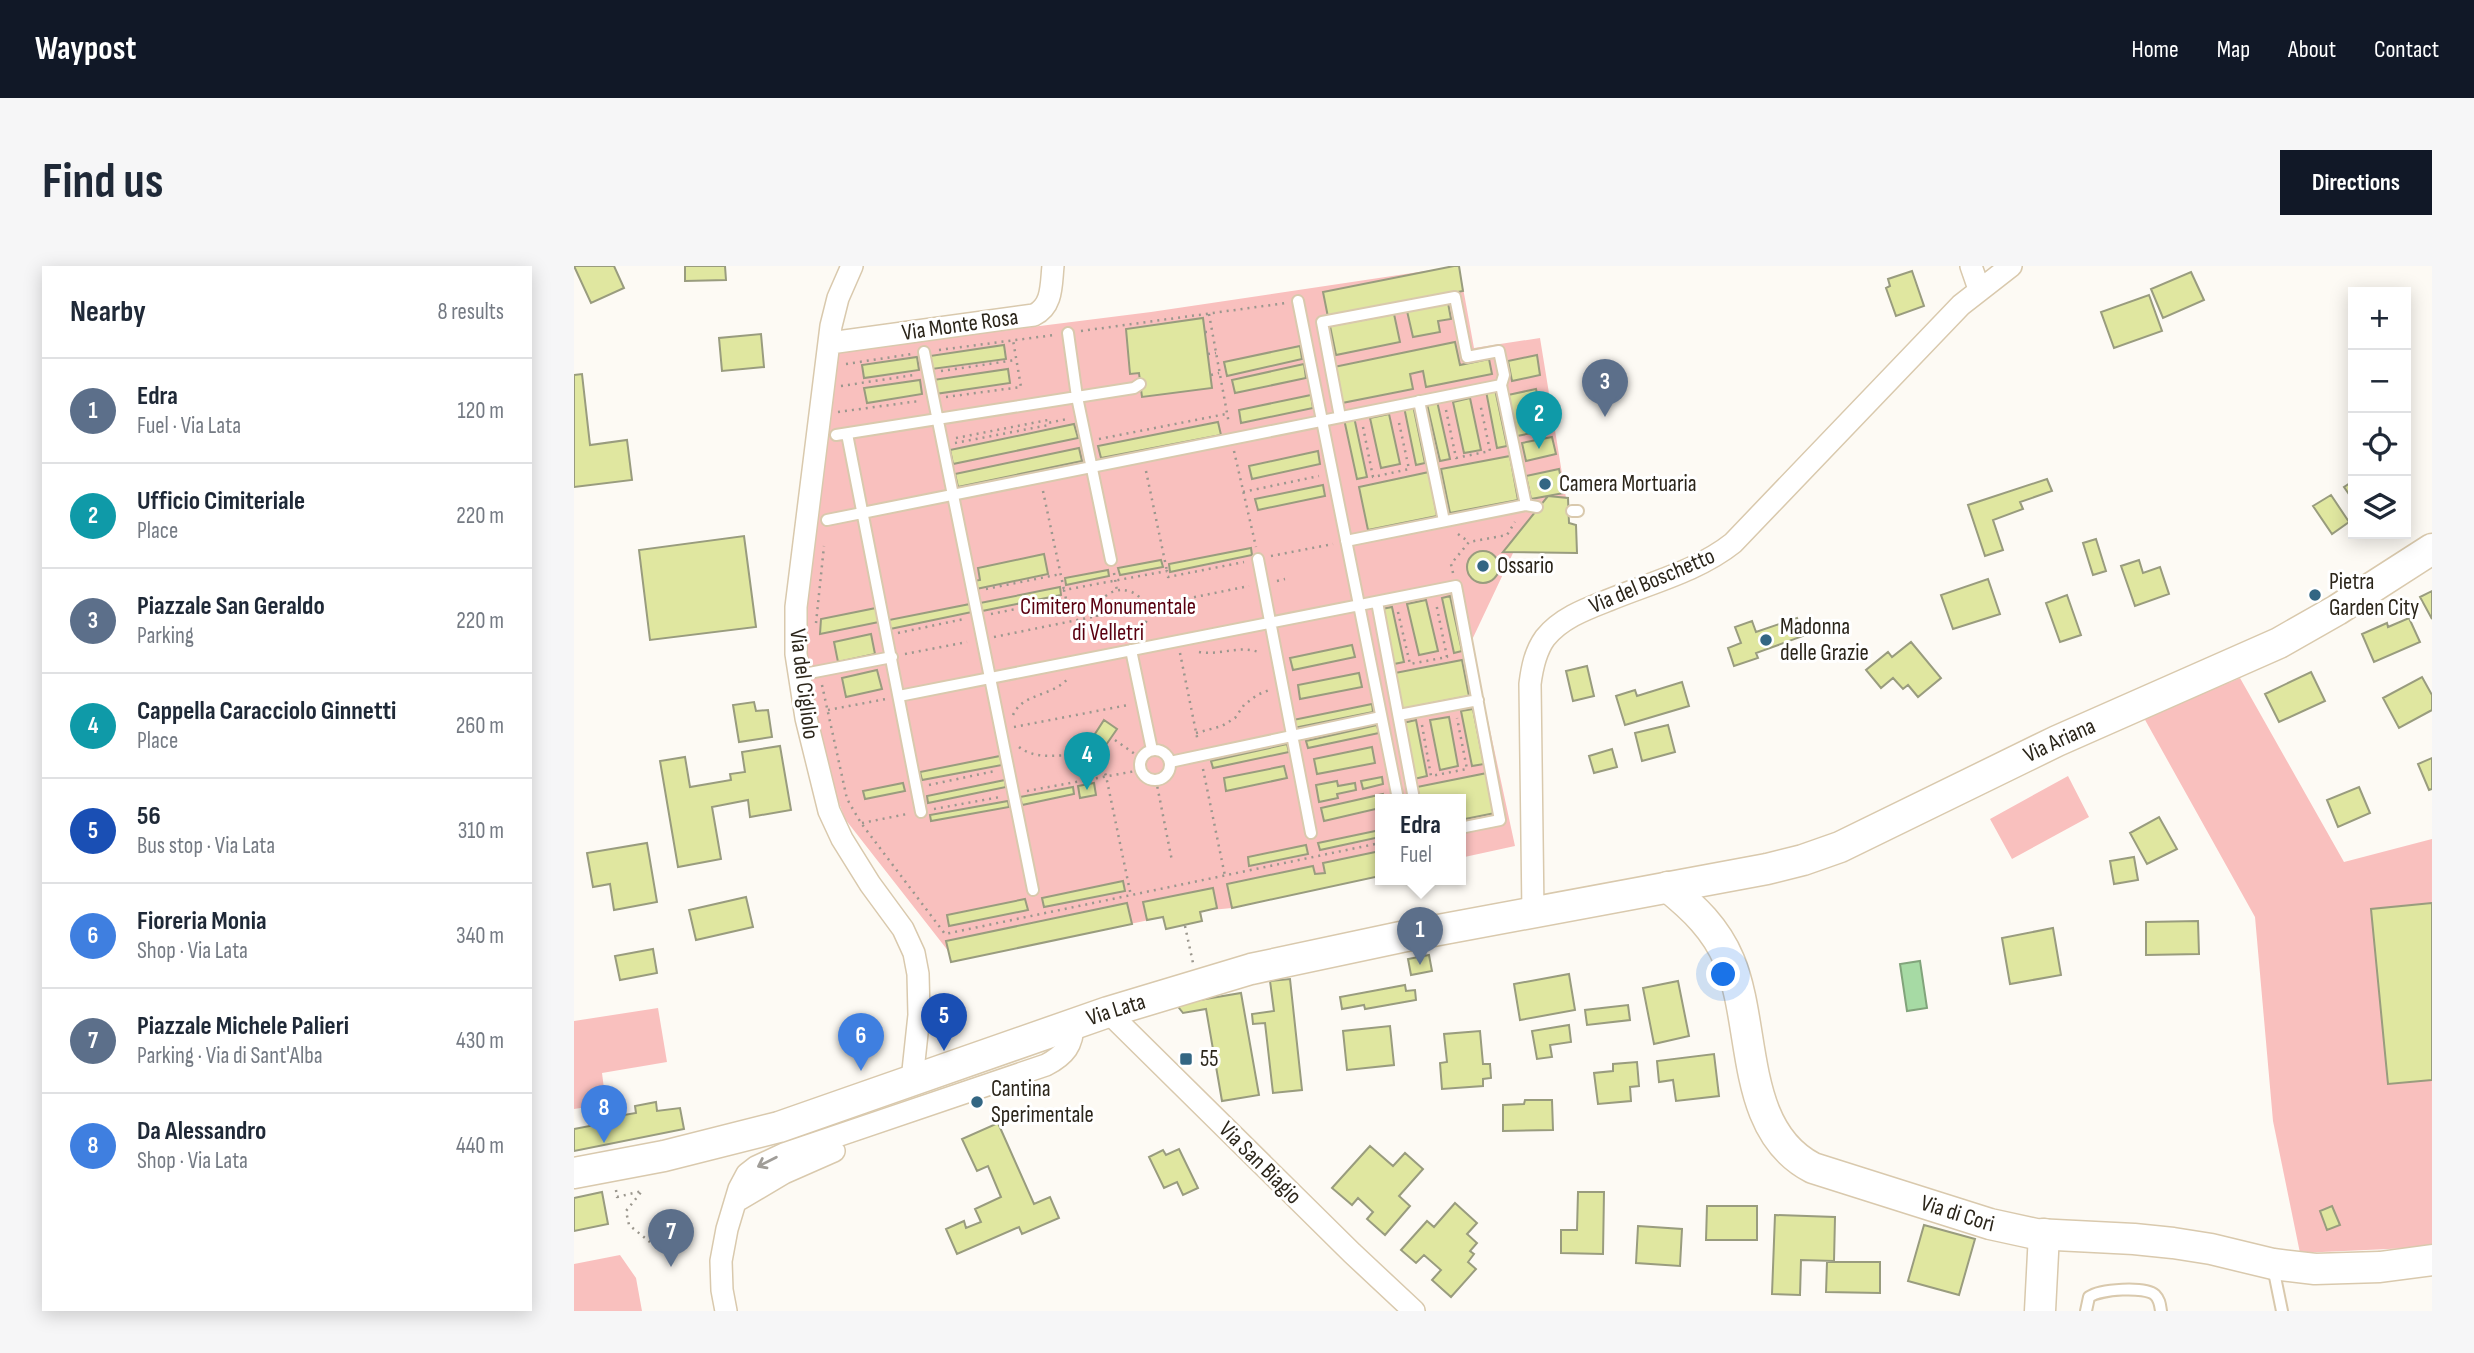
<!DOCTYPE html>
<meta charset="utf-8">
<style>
body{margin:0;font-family:"Sofia Sans Condensed",sans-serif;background:#f6f6f7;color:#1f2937}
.controls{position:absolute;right:21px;top:21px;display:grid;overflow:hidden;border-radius:0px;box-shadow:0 4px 18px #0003}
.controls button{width:63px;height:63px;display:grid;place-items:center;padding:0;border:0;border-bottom:2px solid #e0e1e3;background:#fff;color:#1f2937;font:35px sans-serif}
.you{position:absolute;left:1150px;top:709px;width:24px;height:24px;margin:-18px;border:5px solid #fff;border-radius:50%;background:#1a73e8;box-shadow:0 0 0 10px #1a73e833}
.badge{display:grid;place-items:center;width:46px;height:46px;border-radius:50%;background:#111827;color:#fff;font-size:23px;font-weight:700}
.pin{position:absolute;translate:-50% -58px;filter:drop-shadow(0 2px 4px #0008)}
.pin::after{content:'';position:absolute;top:37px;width:24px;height:21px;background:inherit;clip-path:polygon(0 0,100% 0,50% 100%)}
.popup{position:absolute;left:801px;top:528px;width:91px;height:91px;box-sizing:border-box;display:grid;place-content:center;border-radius:0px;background:#fff;filter:drop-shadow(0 2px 5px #0005);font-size:23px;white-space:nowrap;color:#747a83}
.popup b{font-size:26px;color:#1f2937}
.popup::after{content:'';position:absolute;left:50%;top:100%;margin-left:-14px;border:14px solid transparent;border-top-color:#fff}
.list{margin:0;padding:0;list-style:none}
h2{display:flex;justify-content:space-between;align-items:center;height:91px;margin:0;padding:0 28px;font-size:30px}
h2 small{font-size:23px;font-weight:400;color:#747a83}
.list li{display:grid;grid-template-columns:46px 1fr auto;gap:21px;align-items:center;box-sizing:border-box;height:105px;padding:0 28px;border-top:2px solid #e0e1e3}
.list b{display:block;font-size:26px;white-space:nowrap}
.list p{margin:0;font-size:23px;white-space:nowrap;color:#747a83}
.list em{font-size:23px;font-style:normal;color:#747a83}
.icon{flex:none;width:38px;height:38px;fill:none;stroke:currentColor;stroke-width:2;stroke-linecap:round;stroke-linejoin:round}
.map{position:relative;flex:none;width:1858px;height:1045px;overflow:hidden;border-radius:0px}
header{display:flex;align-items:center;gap:42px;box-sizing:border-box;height:98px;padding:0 35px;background:#111827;color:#fff}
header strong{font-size:33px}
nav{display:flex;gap:38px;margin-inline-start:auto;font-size:24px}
.intro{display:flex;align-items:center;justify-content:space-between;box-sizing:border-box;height:168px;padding:0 42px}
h1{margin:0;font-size:49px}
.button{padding:18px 32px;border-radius:0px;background:#111827;color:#fff;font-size:24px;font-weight:700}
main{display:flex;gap:42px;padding:0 42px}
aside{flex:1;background:#fff;border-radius:0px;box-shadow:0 4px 18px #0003}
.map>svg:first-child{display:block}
.green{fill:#f9c0be}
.water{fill:#a6daa4;stroke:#81a47b;stroke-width:2}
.building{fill:#e0e7a0;stroke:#999c7e;stroke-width:2}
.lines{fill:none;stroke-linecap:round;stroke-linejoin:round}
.lane-casing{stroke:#d9c9ad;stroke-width:14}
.street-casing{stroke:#d9c9ad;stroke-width:24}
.secondary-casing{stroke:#d9c9ad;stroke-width:33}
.path{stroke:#9b978e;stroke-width:2.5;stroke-dasharray:2 5;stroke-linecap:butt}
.lane{stroke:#fff;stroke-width:10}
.street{stroke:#fff;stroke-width:21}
.secondary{stroke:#fff;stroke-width:30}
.oneway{stroke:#a09d98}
.poi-dot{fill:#336683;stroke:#fff;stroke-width:2.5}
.labels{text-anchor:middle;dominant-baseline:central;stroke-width:6;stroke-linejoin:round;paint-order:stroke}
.street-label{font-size:23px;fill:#2b251a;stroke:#fff}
.poi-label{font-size:23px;fill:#2b251a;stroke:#fff;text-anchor:start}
.park-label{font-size:23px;fill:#5a0010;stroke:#fff}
</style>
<header>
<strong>Waypost</strong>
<nav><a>Home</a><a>Map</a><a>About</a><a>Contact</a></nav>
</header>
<div class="intro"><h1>Find us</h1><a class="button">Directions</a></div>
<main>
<aside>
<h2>Nearby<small>8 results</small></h2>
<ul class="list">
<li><span class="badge" style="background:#5c6f8a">1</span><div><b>Edra</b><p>Fuel · Via Lata</p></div><em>120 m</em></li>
<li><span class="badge" style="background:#0f9aa8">2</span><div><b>Ufficio Cimiteriale</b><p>Place</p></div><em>220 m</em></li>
<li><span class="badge" style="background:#5c6f8a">3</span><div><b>Piazzale San Geraldo</b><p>Parking</p></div><em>220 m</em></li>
<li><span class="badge" style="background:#0f9aa8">4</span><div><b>Cappella Caracciolo Ginnetti</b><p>Place</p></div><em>260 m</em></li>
<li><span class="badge" style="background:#1a4fb4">5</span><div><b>56</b><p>Bus stop · Via Lata</p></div><em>310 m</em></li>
<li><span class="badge" style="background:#3f7fe0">6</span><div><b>Fioreria Monia</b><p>Shop · Via Lata</p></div><em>340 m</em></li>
<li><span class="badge" style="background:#5c6f8a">7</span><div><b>Piazzale Michele Palieri</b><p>Parking · Via di Sant'Alba</p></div><em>430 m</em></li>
<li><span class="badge" style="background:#3f7fe0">8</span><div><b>Da Alessandro</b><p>Shop · Via Lata</p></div><em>440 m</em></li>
</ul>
</aside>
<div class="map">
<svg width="1858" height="1045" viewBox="0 0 1858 1045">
<rect width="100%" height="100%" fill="#fdfaf4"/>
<!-- green -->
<path class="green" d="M885,0L900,82L966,72L992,232H994L995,257L1002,259L1003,287H939L897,376L941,580L886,592V533H806V610L658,642L627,645L628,655L592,663L589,651L377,696L375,686L271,553L257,516L237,425L229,380L230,355L260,86L577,46Z
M1666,412L1770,596L1858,573V981L1726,987L1699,855L1681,651L1570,452Z
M1494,510L1515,551L1438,593L1416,553Z
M84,742L93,796L28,807L32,838L0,843V755Z
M46,989L62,1012L68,1045H0V998Z"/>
<!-- water -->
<path class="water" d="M1346,695L1353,742L1333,745L1326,698Z"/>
<!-- building -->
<path class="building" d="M0,0H40L50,22L17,37Z
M111,0H151L152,14L111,15Z
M880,0H885L889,25L754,51L749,26Z
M1338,5L1350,40L1322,50L1312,22L1316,20L1314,13Z
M1617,6L1630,34L1589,52L1577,23Z
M1575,29L1588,65L1540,82L1527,46Z
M874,37L877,53L864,55L866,66L839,71L833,45Z
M820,48L826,76L762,89L756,60Z
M629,52L638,122L568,131L565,107L556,108L552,63Z
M187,68L190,101L148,105L145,72Z
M881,76L886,99L915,93L918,108L852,121L849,105L836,108L839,123L768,137L760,101Z
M430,79L432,93L358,103L356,90Z
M726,80L728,93L653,110L650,96Z
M963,89L966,109L938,115L934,95Z
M343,91L345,104L290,112L288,99Z
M730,98L732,112L661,127L658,114Z
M434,103L436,117L361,128L359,114Z
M8,108L16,179L53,174L58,214L0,221V109Z
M346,114L348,128L293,137L290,122Z
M921,123L933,180L923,182L912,125Z
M962,123L967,147L974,146L978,163L943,170L934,129Z
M737,129L739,142L667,157L665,144Z
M896,132L907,184L890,187L879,136Z
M863,135L876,193L866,195L853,138Z
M839,139L851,197L842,199L830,141Z
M815,148L826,198L807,202L796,152Z
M780,151L793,211L783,213L770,153Z
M644,156L647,169L527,192L524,180Z
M500,158L504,172L379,198L376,184Z
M978,171L982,188L952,195L948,177Z
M505,182L508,195L384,221L381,208Z
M744,185L746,198L678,213L675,200Z
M936,190L944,234L876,247L867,203Z
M985,203L990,227L957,233L952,210Z
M855,206L863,250L794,264L785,221Z
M1473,213L1478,225L1446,236L1449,243L1419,254L1429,284L1411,290L1394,239Z
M1779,215V234L1770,221Z
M749,219L751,230L684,244L681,233Z
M1757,229L1775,256L1758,268L1739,240Z
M974,230L994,232L995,257L1002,259L1003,287L929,286Z
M170,270L182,361L76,374L65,284Z
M1522,273L1532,305L1519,309L1509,277Z
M677,282L678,289L596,306L595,298Z
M893 301a16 16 0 1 1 32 0a16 16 0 1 1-32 0Z
M470,288L474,308L402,323L400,315L406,314L404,302Z
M587,294L589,301L546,309L544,302Z
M1565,294L1569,307L1586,301L1595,328L1561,340L1547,300Z
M534,304L535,310L492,319L491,312Z
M1414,313L1426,348L1379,363L1367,329Z
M486,321L487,329L408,345L406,337Z
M1858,325V353L1846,331Z
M1493,329L1507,369L1486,376L1472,337Z
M876,330L888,385L880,387L868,332Z
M852,334L864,385L845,389L833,338Z
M396,338L398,346L316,363L315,354Z
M818,341L830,396L820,398L808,343Z
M302,342L305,356L246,368L247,353Z
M1223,352L1229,370L1182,387L1184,392L1160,400L1154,382L1167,377L1161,361L1178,355L1182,366Z
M1835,352L1846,376L1800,396L1788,368L1813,357L1814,361Z
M297,368L301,388L264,396L260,376Z
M1337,376L1367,412L1344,431L1334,419L1329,423L1319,412L1307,422L1292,404L1314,386L1318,391Z
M778,379L781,391L719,404L716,392Z
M888,394L895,430L828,443L821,407Z
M1013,400L1020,430L999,435L992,405Z
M303,404L308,423L272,431L268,412Z
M1737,406L1751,435L1705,456L1691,428Z
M785,407L788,421L726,433L724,419Z
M1848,411L1858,429V444L1825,462L1809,432Z
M1108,416L1115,440L1051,459L1042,430L1061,424L1063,430Z
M180,436L182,445L194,444L198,471L165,476L159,439Z
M798,438L799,446L720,462L719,454Z
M899,443L910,498L898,500L887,445Z
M875,451L884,500L866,504L856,454Z
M530,454L543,463L532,479L519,471Z
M842,454L853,510L840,513L829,457Z
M803,459L805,467L734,482L732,475Z
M1094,459L1101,486L1068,495L1061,467Z
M713,478L715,486L639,502L637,495Z
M206,480L217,544L176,551L174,534L138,541L147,593L104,601L86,495L111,491L116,521L157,514L156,508L171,506L168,486Z
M798,481L801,497L743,508L740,493Z
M1038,483L1043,501L1020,507L1015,490Z
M426,490L428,499L348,514L346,506Z
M1858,492V523L1855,524L1844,498Z
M710,500L713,512L652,525L650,512Z
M913,507L921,547L886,554V533H846L843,521Z
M808,511L809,518L789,523L787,515Z
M431,514L432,521L354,537L353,530Z
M763,515L764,520L781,517L782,524L763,528L764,532L745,536L742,519Z
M329,517L331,525L291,533L289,525Z
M520,517L522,529L506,532L504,520Z
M499,521L500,528L448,539L446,531Z
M1785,521L1796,547L1764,561L1753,534Z
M809,528L811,533H806V542L750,555L747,542Z
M434,535L435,541L357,555L356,549Z
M1585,551L1603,583L1573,598L1556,567Z
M806,564V571L746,584L744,577Z
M73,577L83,636L40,644L36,618L19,621L13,587Z
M732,579L734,588L675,600L674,591Z
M806,585V610L658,642L653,618L739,600L741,608L751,607L749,597Z
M1560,591L1564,614L1540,618L1536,595Z
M549,615L551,625L470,641L468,632Z
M639,622L643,642L626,646L628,655L592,663L589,651L573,654L569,636Z
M172,631L179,661L122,674L115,644Z
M451,633L454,644L375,660L373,649Z
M553,637L558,658L377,696L372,675Z
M1858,637V814L1814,818L1797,643Z
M1624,655L1625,688L1572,689V656Z
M1479,662L1487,709L1436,718L1428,672Z
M79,683L83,707L46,714L41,690Z
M855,689L858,705L837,709L834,693Z
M995,708L1001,744L946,754L940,718Z
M716,713L728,824L699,827L691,757L679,758L678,748L700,745L696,715Z
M1104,715L1115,770L1080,778L1069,722Z
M831,719L832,725L841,724L842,734L791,743L790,739L768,743L766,731Z
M667,727L685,829L648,835L632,743L609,747L602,738Z
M1054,739L1056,754L1013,759L1011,744Z
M995,759L997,776L976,779L978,791L963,793L958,765Z
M816,760L820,799L773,804L769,765Z
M906,765L909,798H916L917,812L909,813V820L868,823L866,797L873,796L870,768Z
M1140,788L1145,830L1102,835L1099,814L1085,816L1083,795Z
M1063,796L1065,820L1056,821L1057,835L1024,838L1020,807L1039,805V798Z
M951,834H978L979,864L929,865V839L950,838Z
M82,836L83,845L106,842L110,863L0,885V863L21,859L20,854L62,847L61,840Z
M424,857L460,938L476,931L485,952L448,968L445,961L383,988L372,963L390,955L392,962L407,956L401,943L427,931L414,900L403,905L388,873Z
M796,880L819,900L831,887L849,903L825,930L836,940L811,969L793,953L799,946L784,932L778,939L758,922Z
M605,883L624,922L609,929L603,916L590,922L575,891L589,884L592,889Z
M28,926L34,958L0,965V932Z
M1004,926H1030L1029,988L987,987V964H1003Z
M881,937L903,957L893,968L903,977L896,985L900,988L894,996L902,1003L877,1031L858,1014L867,1004L850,989L842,997L827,984L853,955L860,961Z
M1133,940H1183V974H1132Z
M1758,940L1766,959L1753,964L1746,945Z
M1201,949L1261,951L1260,995L1227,994L1226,1029L1198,1028Z
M1350,959L1401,973L1385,1029L1334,1015Z
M1064,960L1108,963L1106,1000L1062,997Z
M1253,996H1306V1027L1252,1026Z"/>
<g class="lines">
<defs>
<path id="lane" d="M724,35L824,533
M494,67L503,131L537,294
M350,86L459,624
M845,135L870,255
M766,151L748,56L881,31L893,91L925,85L930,109L927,119L952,239
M273,168L347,546
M262,169L560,122L566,118
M998,245H1004
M253,254L927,119
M772,275L952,239L963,241
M684,293L737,567
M803,336L840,533
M557,384L578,484
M225,409L318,391
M325,430L882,320L926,554L886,562
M825,449L904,434
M566 499a15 15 0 1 1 30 0a15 15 0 1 1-30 0Z
M596,496L807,451
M1699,1001L1708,1045
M1512,1045L1515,1031C1526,1023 1571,1020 1581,1029C1586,1034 1586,1039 1587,1045"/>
<path id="street" d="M278,0L264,32L257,60L222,341V388L232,452L255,545L268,573L296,618L329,663L340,687L344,708L345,749L338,814
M1397,0L1405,23
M256,77L460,49C479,40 477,18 479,0
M959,647L956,418C958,402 961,386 971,372C987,352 1012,343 1035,334C1076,317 1124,305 1159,277L1387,39L1437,0
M534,746L778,987L840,1045
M161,936L210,907L260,885
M152,1045L148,1024L147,995L153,963L165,923L173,908L182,901L210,888L472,799C491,789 499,779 499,758"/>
<g id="secondary">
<path id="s1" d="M1094,621C1120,642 1142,663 1155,694C1183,760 1165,864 1239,902L1416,958L1462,968L1560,973L1599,977L1637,983L1699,998L1741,1003L1806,1001L1858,994"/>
<path id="s2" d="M0,907L90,890L205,861L534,746L677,703L827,671L1193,603L1229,594L1266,581L1483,475L1705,377L1763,344L1858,283"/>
<path d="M1466,1045L1470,968"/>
</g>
</defs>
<!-- lane casing -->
<use href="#lane" class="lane-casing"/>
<!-- street casing -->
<use href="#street" class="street-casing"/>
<!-- secondary casing -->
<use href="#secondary" class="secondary-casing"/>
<!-- path -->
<path class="path" d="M635,48L655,158
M507,65L712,37
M631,66H638
M365,84L480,69
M634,88L642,87
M272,98L338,88
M367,105L442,94
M637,109L645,107
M267,120L340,109
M372,131L447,121L439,74
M872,144L882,192L916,185L906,137
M264,146L345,135
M789,161L799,211L835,203L824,152
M382,172L474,154V157L493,153
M525,173L652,148
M381,177L475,159L474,157
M660,185L682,281
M572,205L593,305
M469,225L490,324
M669,226L745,210
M884,268L895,276
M697,290L759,278
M540,307L543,325
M879,307L877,298L895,276L933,269L941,256
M703,315L711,313
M412,323L487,308
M523 349a25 25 0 1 1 50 0a25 25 0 1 1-50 0Z
M572,341L675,320
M824,346L836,398L873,391L862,337
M417,348L492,333L490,324L593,305L594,311L670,296
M242,357L250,280
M324,367L390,353
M420,371L523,350
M625,386C647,390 666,378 687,387
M606,387L624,476
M331,388L393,376
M248,419L273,533L287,557L371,668L806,577
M254,444L312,433
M439,449C449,426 480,431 495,411
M848,459L857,510L893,503L883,452
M440,461L554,439
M622,467L648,460L661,452L670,439L683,429L695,424
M541,474L565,491
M445,481C470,500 502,480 527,495L532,510L557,630
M629,503L651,610
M582,514L598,595
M355,519L421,505
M453,525L567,504
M360,543L426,531
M288,557L333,548
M611,660L619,697
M42,924L43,931L68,925L52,945L55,959L76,976"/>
<!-- lane -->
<use href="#lane" class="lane"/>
<!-- street -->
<use href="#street" class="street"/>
<!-- secondary -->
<use href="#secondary" class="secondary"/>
</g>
<!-- one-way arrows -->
<defs><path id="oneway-shaft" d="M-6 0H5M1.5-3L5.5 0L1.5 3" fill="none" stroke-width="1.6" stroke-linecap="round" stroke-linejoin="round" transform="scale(1.75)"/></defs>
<use class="oneway" href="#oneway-shaft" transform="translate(193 896) rotate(153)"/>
<!-- markers -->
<g class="poi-dot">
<circle cx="971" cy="218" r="7"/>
<circle cx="909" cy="300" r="7"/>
<circle cx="1741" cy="329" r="7"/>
<circle cx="1192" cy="374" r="7"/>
<rect x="605" y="786" width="14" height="14" rx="3.5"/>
<circle cx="403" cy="836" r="7"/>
</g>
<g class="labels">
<!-- street labels -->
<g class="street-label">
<text transform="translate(386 59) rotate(-8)">Via Monte Rosa</text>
<text transform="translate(1078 315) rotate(-23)">Via del Boschetto</text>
<text transform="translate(230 418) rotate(83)">Via del Cigliolo</text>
<text stroke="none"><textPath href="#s2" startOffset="1554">Via Ariana</textPath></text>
<text stroke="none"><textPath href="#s2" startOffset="567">Via Lata</textPath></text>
<text transform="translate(686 897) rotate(45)">Via San Biagio</text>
<text stroke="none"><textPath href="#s1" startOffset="480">Via di Cori</textPath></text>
</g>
<!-- poi labels -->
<g class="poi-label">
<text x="985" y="218">Camera Mortuaria</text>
<text x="923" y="300">Ossario</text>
<text x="1755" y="316">Pietra<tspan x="1755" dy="26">Garden City</tspan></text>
<text x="1206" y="361">Madonna<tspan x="1206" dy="26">delle Grazie</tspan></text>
<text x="626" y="793">55</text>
<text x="417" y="823">Cantina<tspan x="417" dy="26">Sperimentale</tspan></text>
</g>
<!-- park labels -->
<g class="park-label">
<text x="534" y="341">Cimitero Monumentale<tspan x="534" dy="26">di Velletri</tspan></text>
</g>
</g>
</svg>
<div class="controls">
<button>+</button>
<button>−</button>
<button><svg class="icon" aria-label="locate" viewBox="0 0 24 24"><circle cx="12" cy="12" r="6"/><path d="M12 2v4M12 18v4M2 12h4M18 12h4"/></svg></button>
<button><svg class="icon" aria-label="layers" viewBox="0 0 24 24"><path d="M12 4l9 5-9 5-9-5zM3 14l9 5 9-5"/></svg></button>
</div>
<div class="you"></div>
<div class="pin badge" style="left:846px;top:699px;background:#5c6f8a">1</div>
<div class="popup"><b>Edra</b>Fuel</div>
<div class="pin badge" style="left:965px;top:183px;background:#0f9aa8">2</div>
<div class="pin badge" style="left:1031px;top:151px;background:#5c6f8a">3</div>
<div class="pin badge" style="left:513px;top:524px;background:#0f9aa8">4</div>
<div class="pin badge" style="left:370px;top:785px;background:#1a4fb4">5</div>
<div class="pin badge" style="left:287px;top:805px;background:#3f7fe0">6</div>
<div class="pin badge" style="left:97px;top:1001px;background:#5c6f8a">7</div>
<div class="pin badge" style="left:30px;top:877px;background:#3f7fe0">8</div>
</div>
</main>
